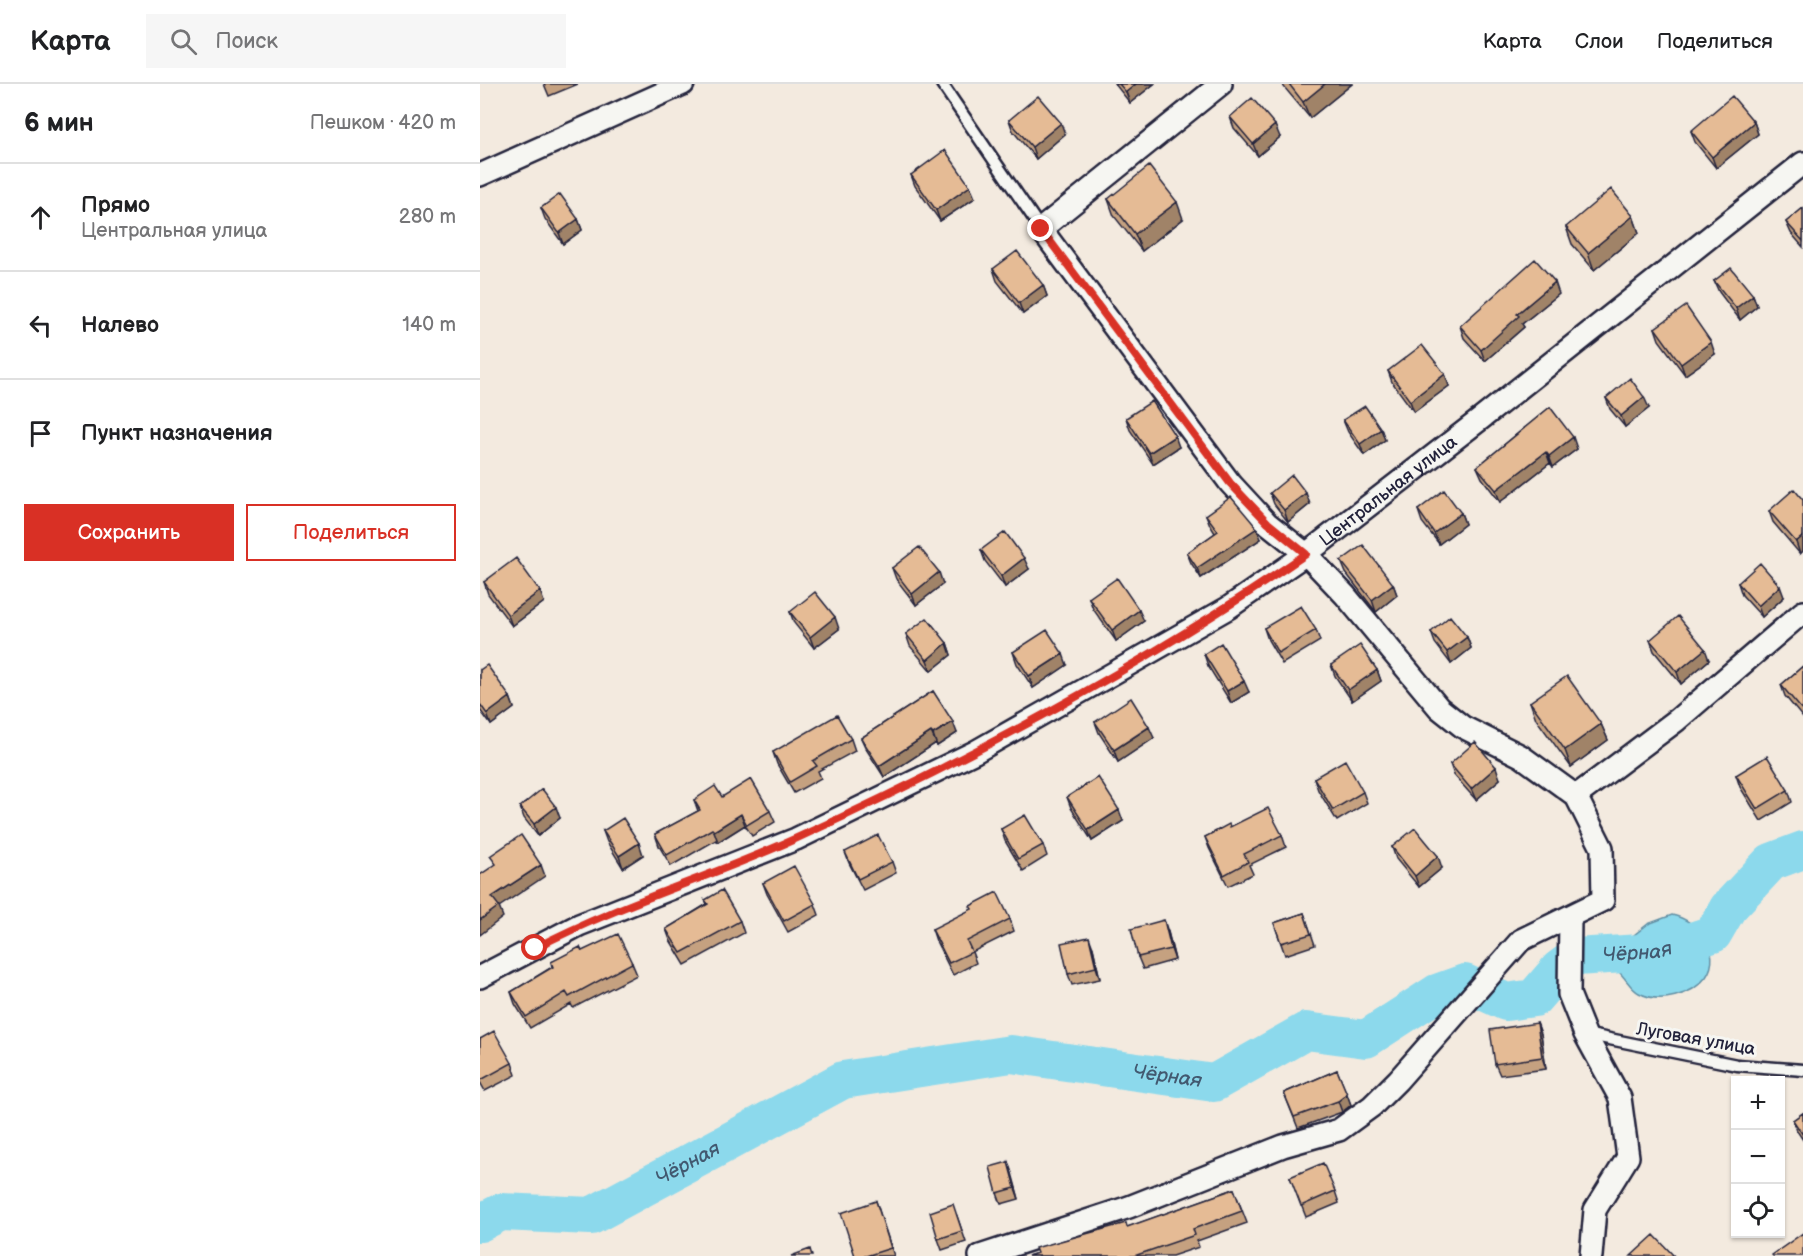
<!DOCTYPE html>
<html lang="ru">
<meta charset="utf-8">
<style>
body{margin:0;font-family:"Balsamiq Sans",sans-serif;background:#f6f6f6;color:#202124}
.controls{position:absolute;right:18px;bottom:18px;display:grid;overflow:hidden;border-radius:0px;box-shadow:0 2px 4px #0004}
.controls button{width:54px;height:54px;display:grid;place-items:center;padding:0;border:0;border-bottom:2px solid #e0e0e0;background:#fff;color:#202124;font:30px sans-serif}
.stop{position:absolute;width:18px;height:18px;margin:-14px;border:4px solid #d93025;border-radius:50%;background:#fff}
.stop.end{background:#d93025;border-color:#fff;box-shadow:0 2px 6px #0008}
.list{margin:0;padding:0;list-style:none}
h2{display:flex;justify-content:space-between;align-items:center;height:78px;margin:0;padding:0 24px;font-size:26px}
h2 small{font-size:20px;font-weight:400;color:#757577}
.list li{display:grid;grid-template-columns:39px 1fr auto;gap:18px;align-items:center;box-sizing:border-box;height:108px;padding:0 24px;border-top:2px solid #e0e0e0}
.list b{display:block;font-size:22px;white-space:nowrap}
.list p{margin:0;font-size:20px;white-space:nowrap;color:#757577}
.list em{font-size:20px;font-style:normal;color:#757577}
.actions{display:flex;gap:12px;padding:18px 24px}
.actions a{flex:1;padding:14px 0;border:2px solid #d93025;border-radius:0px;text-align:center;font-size:21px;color:#d93025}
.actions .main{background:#d93025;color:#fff}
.icon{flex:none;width:33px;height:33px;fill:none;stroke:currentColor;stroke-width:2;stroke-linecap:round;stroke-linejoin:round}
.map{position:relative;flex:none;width:1323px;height:1172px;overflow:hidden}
header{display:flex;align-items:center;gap:36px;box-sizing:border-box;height:84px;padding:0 30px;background:#fff;border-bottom:2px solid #e0e0e0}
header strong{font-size:28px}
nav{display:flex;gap:33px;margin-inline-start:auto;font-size:21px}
.search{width:420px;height:54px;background:#f6f6f6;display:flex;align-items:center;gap:15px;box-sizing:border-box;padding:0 21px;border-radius:0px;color:#757577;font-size:22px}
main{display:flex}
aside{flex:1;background:#fff}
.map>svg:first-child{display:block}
.water{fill:#8cd9ec;stroke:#6290a5;stroke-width:1.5}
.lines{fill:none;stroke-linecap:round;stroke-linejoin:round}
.river{stroke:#8cd9ec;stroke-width:38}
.lane-casing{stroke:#22223b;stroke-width:15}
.street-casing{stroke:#22223b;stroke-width:26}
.lane{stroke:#f6f6f2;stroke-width:10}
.street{stroke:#f6f6f2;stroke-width:21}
.wall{fill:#c5a180;stroke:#22223b;stroke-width:1.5}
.shaded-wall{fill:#a08368;stroke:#22223b;stroke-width:1.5}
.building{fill:#e5bb95;stroke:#22223b;stroke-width:1.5}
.route{stroke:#d93025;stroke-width:8}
.labels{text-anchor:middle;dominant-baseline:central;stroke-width:6;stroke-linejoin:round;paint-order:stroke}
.street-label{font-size:18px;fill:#22223b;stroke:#f6f6f2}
.water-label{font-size:20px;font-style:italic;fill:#425970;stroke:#f6f6f2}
</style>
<header>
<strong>Карта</strong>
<div class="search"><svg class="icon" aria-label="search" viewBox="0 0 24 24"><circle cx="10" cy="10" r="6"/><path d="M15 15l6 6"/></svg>Поиск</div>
<nav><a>Карта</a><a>Слои</a><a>Поделиться</a></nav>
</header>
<main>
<aside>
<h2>6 мин<small>Пешком · 420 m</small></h2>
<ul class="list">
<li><svg class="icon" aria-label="ahead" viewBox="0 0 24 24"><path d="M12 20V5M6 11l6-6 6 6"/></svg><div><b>Прямо</b><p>Центральная улица</p></div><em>280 m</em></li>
<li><svg class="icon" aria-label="left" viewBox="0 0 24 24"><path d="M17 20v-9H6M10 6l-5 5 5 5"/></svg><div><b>Налево</b></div><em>140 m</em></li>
<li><svg class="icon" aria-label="arrive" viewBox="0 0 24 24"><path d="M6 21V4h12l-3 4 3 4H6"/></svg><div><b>Пункт назначения</b></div></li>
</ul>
<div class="actions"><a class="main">Сохранить</a><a>Поделиться</a></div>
</aside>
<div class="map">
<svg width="1323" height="1172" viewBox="0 0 1323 1172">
<rect width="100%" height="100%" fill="#f3eadf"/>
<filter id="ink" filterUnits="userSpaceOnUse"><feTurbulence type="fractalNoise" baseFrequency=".0167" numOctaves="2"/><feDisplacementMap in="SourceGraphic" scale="12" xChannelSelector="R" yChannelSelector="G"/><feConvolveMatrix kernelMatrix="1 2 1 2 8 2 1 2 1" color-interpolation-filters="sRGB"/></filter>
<g filter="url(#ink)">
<!-- water -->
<path class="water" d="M1192,831C1217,836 1244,867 1226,893C1212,912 1179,920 1159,909C1152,906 1146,895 1140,889L1144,859L1168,840Z"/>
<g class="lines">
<!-- river -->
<path class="river" id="s1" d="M0,1139L21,1128L111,1132L363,996L531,970L734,999L826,947L886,955L957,909L985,899L1026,918L1054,914L1079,885L1095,873L1178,868L1233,850L1248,824L1291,778L1323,766"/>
<defs>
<path id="lane" d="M462,0L561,145
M1105,950L1257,981L1323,986"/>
<g id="street">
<path d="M0,91L203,0"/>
<path d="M1096,712L1197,636L1323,528"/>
<path d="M1090,834L1089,910L1105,950L1140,1014L1148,1073L1115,1126L1111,1172"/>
<path id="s2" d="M0,893L99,841L316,755L495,668L748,524L826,470L1002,334L1323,79"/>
<path d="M500,1172L649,1123L803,1062L859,1046L892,1022L918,996L1041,856L1123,816L1122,764L1096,712L1041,672L983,643L959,624L865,511L826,470L787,439L750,399L561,145L741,0"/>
</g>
</defs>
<!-- lane casing -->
<use href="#lane" class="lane-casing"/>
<!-- street casing -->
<use href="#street" class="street-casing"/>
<!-- lane -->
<use href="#lane" class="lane"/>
<!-- street -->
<use href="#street" class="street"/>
</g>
<!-- wall -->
<path class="wall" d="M64,0H98L69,12Z
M635,0H674L650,19Z
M803,0H872L830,34L804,3Z
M750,33L800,53L778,72L754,44Z
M529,36L585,50L556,75L533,47Z
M1274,38L1278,50L1236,84L1215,58L1211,47Z
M431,91L495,114L460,137L435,102Z
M628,115L703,135L662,167L634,132Z
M61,124L98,135L102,146L83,160L65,135Z
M1323,124V163L1311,149L1306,138Z
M1153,132L1159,149L1114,186L1092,160L1086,143Z
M513,185L563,201L567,212L543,230L517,197Z
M1234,197L1273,211L1277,222L1260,236L1239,208Z
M1079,210L1042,240L1044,243L1005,277L984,254L980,242Z
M1175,244L1235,270L1205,291L1179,256Z
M908,287L965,290L969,302L934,328L912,298Z
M1126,314L1169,324L1145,343L1130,325Z
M1070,323L1097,365L1073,383L1070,379L1020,418L1002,394L997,383Z
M646,334L699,363L673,380L650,346Z
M863,336L901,345L905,356L884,371L868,348Z
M790,409L830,420L808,438L794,420Z
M1323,416V467L1320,470L1293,438L1289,427Z
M938,426L981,429L985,440L959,460L942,438Z
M726,431L781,455L721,494L711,479L707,469L735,449L730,441Z
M501,466L549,485L525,503L505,477Z
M861,477L913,500L917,511L896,528L866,489Z
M412,484L463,500L436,521L416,495Z
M4,498L64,518L32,542L8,510Z
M1258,499L1304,513L1282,533L1262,511Z
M609,514L664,537L636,557L613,525Z
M310,528L359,545L334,564L314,539Z
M784,544L836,546L840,557L802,580L788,556Z
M951,548L987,553L991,564L971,580L955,559Z
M426,550L467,559L471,571L451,587L430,562Z
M1170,556L1229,576L1201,600L1174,567Z
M533,568L587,581L553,604L537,580Z
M724,570L769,608L751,619L728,582Z
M851,581L897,586L901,597L872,617L855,592Z
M1323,582V634L1305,612L1301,601Z
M0,586L30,613L34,624L11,641L0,626Z
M453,607L477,649L457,662L456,659L404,693L386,665L381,654Z
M1050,618L1121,640L1128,656L1091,683L1056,635Z
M615,638L674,654L638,678L619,649Z
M371,655L375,667L338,687L341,694L314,709L297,680L293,668Z
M970,680L1020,695L996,716L974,691Z
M1256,691L1308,706L1312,718L1281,737L1260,703Z
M834,694L883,708L887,719L857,737L838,706Z
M242,713L290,727L295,738L272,752L265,741L238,758L236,756L191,782L179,762L175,750L218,727L214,716Z
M587,713L643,737L612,757L591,724Z
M40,723L80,734L58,752L44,734Z
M750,743L802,751L806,763L769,781L773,790L748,802L729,764L725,753Z
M521,745L563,761L567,772L543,787L525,757Z
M123,747L163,771L143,784L127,758Z
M912,763L962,784L939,803L916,775Z
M365,768L412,778L416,789L383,806L369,779Z
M283,799L335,820L339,831L308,848L287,810Z
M225,816L260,837L264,849L205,881L190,856L186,845L227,820Z
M824,829L835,861L805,871L794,839Z
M530,835L534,847L492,868L496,879L473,891L456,857L452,845Z
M688,848L695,876L663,885L658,873Z
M613,864L620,895L592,901L588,890Z
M102,867L152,879L157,891L93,924L91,920L50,944L35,920L31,908L72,883L71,878Z
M1057,939L1061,950L1066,985L1020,991L1015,980Z
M0,955L32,979L36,991L5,1007L0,998Z
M857,986L871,1021L862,1028L818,1044L804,1009Z
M1323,1029V1056L1317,1047L1313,1036Z
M528,1078L539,1115L521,1120L517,1109Z
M810,1093L855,1107L859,1119L826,1133Z
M754,1105L767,1139L717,1157L719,1163L692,1172H548L648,1143Z
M396,1117L414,1172H375Z
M477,1132L486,1158L462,1166L458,1155Z"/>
<!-- shaded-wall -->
<path class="shaded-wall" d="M656,0H674L650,19L646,8Z
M845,0H872L830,34L823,18Z
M1274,38L1278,50L1236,84L1232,73Z
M581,39L585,50L556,75L552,63Z
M795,41L800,53L778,72L773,60Z
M490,102L495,114L460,137L456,126Z
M697,118L703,135L662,167L655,150Z
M1153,132L1159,149L1114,186L1108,169Z
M98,135L102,146L83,160L79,149Z
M1075,198L1079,210L1042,240L1044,243L1005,277L1001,266L1037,230Z
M563,201L567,212L543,230L539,219Z
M1273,211L1277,222L1260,236L1256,224Z
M1231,258L1235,270L1205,291L1201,280Z
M965,290L969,302L934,328L930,317Z
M1164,313L1169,324L1145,343L1141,332Z
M901,345L905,356L884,371L880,360Z
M695,352L699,363L673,380L669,369Z
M1093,353L1097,365L1073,383L1069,372Z
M1066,368L1070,379L1020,418L1016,406Z
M826,409L830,420L808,438L804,426Z
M981,429L985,440L959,460L954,449Z
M777,444L781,455L721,494L717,484Z
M1323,452V467L1320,470L1316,458Z
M544,474L549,485L525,503L521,492Z
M459,488L463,500L436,521L432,510Z
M913,500L917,511L896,528L892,516Z
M1300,502L1304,513L1282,533L1278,522Z
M60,507L64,518L32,542L28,531Z
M659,526L664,537L636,557L632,546Z
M355,533L359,545L334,564L330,553Z
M987,553L991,564L971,580L967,568Z
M467,559L471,571L451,587L447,576Z
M1225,565L1229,576L1201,600L1197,588Z
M583,570L587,581L553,604L549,592Z
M897,586L901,597L872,617L868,606Z
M764,597L769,608L751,619L747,607Z
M30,613L34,624L11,641L7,630Z
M473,638L477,649L457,662L453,650Z
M1121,640L1128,656L1091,683L1085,666Z
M669,643L674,654L638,678L634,666Z
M451,648L456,659L404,693L399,682Z
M1016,683L1020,695L996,716L991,705Z
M76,723L80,734L58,752L54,740Z
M639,726L643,737L612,757L608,746Z
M261,730L265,741L238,758L234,747Z
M159,759L163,771L143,784L139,772Z
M958,772L962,784L939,803L935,792Z
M61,781L65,792L19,823L23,833L0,851V836L12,813Z
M684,836L688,848L695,876L691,865Z
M609,853L613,864L620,895L616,883Z
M1057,939L1061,950L1066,985L1062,973Z
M867,1010L871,1021L862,1028L858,1017Z
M528,1078L532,1089L539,1115L535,1104Z"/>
<!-- building -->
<path class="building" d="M639,0H656L646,8Z
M809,0H845L823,18Z
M558,12L581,39L552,63L529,36Z
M1252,12L1274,38L1232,73L1211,47Z
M772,14L795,41L773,60L750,33Z
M465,66L490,102L456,126L431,91Z
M669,82L697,118L655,150L628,115Z
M1131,105L1153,132L1108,169L1086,143Z
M80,110L98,135L79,149L61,124Z
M1323,124V157L1306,138Z
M537,167L563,201L539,219L513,185Z
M1055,175L1075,198L1037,230L1039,232L1001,266L980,242Z
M1251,184L1273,211L1256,224L1234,197Z
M1206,222L1231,258L1201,280L1175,244Z
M942,261L965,290L930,317L908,287Z
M1150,294L1164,313L1141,332L1126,314Z
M672,317L695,352L669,369L646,334Z
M885,322L901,345L880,360L863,336Z
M1070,323L1093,353L1069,372L1066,368L1016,406L997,383Z
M812,391L826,409L804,426L790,409Z
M1314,405L1323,416V452L1316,458L1289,427Z
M964,406L981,429L954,449L938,426Z
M751,413L777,444L717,484L707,469L738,447L726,431Z
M525,448L544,474L521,492L501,466Z
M883,461L913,500L892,516L861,477Z
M439,463L459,488L432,510L412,484Z
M36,474L60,507L28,531L4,498Z
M1280,479L1300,502L1278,522L1258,499Z
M637,494L659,526L632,546L609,514Z
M335,508L355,533L330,553L310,528Z
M821,522L836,546L798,569L784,544Z
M970,532L987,553L967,568L951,548Z
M1198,532L1225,565L1197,588L1170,556Z
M447,534L467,559L447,576L426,550Z
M567,546L583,570L549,592L533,568Z
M741,559L764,597L747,607L724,570Z
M880,561L897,586L868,606L851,581Z
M7,581L30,613L7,630L0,620V586Z
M1323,582V627L1301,601Z
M1087,592L1121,640L1085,666L1050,618Z
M453,607L473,638L453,650L451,648L399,682L381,654Z
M651,614L669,643L634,666L615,638Z
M357,631L371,655L333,677L337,682L310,698L293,668Z
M995,658L1016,683L991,705L970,680Z
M1287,672L1308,706L1277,725L1256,691Z
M865,676L883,708L853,726L834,694Z
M618,693L639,726L608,746L587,713Z
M271,695L290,727L267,741L261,730L234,747L232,745L187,771L175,750L220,726L214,716L235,702L242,713Z
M62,705L76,723L54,740L40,723Z
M788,724L802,751L764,770L768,778L744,791L725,753L749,740L750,743Z
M545,731L563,761L538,775L521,745Z
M143,734L159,759L139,772L123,747Z
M935,744L958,772L935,792L912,763Z
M41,751L61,781L12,813L19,822L0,836V791L16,780L10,772Z
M398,751L412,778L378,795L365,768Z
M314,782L335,820L304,837L283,799Z
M242,806L260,837L201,869L186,845L228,820L225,816Z
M517,808L530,835L487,857L492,868L469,879L452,845L492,825L490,822Z
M824,829L831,850L801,859L794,839Z
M684,836L691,865L658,873L651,845Z
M138,850L152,879L89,913L86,908L46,933L31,908L73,883L71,878L100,863L102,867Z
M609,853L616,883L588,890L581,859Z
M1057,939L1062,973L1015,980L1010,946Z
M14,947L32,979L1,996L0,994V955Z
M857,986L867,1010L858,1017L814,1033L804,1009Z
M1323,1029V1051L1313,1036Z
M528,1078L535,1104L517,1109L510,1083Z
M843,1079L855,1107L821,1122L810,1093Z
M754,1105L762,1127L713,1145L715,1151L654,1172H548L557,1169L555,1164L646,1139L647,1143Z
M396,1117L411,1164L386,1172H375L361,1129Z
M473,1120L482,1147L458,1155L450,1128Z
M1323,1149V1172H1293L1292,1171Z
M1174,1151L1194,1172H1151Z
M330,1165L332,1172H311Z"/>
</g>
<g class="lines" filter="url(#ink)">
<!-- route -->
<path class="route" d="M55,864C139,820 231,793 317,754C492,674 668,579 826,470L788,439L750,399L561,145"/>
</g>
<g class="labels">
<!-- street labels -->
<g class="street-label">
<text stroke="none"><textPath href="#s2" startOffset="1034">Центральная улица</textPath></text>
<text transform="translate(1216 955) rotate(10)">Луговая улица</text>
</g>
<!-- water labels -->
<g class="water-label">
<text stroke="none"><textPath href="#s1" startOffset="1250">Чёрная</textPath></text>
<text stroke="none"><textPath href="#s1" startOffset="728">Чёрная</textPath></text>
<text stroke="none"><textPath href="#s1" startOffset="224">Чёрная</textPath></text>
</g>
</g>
</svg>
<div class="controls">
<button>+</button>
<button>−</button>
<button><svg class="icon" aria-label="locate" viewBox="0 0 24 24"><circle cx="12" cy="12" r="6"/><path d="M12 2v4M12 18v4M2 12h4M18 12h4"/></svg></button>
</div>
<div class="stop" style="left:55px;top:864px"></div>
<div class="stop end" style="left:561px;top:145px"></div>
</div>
</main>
